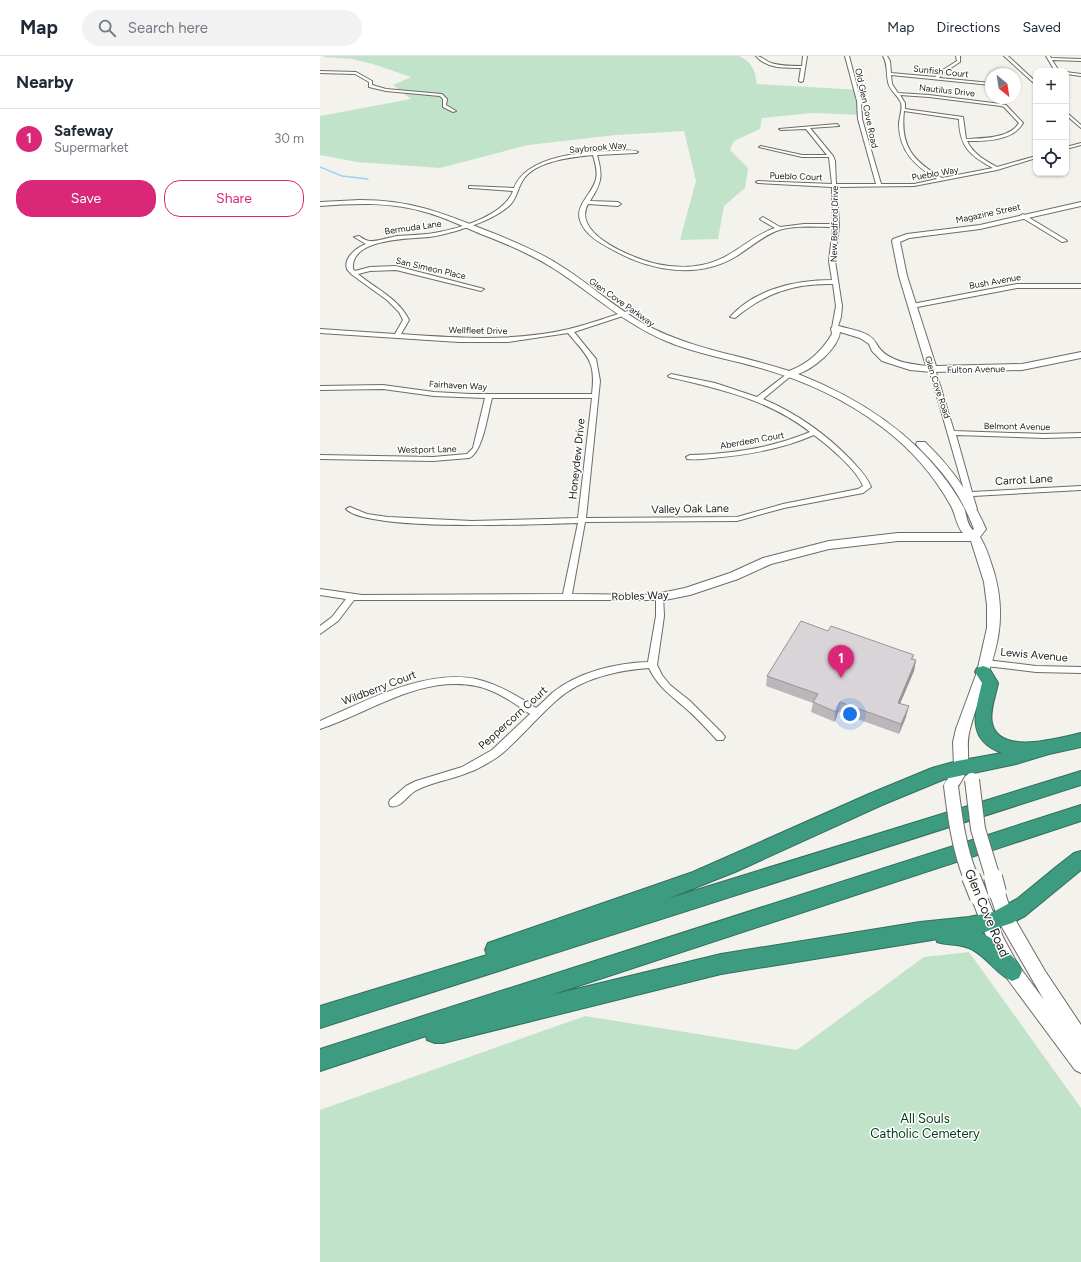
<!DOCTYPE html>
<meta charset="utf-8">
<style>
body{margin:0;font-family:Figtree,sans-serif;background:#f2f2f3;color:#1f2937}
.controls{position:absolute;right:12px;top:12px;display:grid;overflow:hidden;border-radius:8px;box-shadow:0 1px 3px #0004}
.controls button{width:36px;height:36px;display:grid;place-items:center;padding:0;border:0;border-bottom:1px solid #e0e1e3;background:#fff;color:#1f2937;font:20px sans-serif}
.compass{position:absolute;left:665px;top:12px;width:36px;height:36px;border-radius:50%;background:#fff;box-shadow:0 1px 3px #0004;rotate:150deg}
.you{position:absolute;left:530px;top:658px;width:14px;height:14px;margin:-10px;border:3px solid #fff;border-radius:50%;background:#1a73e8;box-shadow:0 0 0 6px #1a73e833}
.badge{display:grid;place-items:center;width:26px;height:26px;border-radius:50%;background:#db2777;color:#fff;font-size:13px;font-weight:700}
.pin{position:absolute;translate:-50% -33px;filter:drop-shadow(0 1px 2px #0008)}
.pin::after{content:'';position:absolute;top:21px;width:14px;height:12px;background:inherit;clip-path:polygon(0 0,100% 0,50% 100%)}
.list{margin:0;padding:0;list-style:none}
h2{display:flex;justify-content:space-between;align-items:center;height:52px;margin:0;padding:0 16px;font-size:17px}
h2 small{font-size:13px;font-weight:400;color:#747a83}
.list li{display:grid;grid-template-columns:26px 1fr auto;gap:12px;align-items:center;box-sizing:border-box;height:60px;padding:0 16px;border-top:1px solid #e0e1e3}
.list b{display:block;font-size:15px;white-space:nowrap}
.list p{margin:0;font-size:13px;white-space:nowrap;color:#747a83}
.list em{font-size:13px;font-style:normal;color:#747a83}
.actions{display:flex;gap:8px;padding:12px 16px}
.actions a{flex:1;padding:9px 0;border:1px solid #db2777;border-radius:16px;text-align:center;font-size:14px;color:#db2777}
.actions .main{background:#db2777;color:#fff}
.icon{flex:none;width:22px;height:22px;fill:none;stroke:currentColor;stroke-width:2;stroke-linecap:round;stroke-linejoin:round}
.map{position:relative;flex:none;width:761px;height:1206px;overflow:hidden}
header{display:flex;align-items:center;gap:24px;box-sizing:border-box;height:56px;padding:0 20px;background:#fff;border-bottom:1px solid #e0e1e3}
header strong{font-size:19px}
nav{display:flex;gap:22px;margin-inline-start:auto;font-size:14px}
.search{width:280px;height:36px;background:#f2f2f3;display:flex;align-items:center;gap:10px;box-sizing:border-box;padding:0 14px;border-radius:22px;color:#747a83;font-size:15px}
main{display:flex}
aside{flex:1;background:#fff}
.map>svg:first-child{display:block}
.green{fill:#c1e3c9}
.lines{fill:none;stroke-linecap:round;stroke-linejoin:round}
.stream{stroke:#9ed3ef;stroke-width:1.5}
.street-casing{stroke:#6e6c67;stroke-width:2}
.secondary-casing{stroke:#6e6c67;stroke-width:2}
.highway-casing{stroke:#326f5c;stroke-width:2}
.street{fill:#fff;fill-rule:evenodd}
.secondary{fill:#fff;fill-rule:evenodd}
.highway{fill:#3d9b80;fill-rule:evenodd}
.secondary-bridge-far1-casing{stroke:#6e6c67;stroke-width:16;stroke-linecap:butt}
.secondary-bridge-casing{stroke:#6e6c67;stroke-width:20;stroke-linecap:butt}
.secondary-bridge-far1{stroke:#fff;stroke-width:14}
.secondary-bridge{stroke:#fff;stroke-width:18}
.wall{fill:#bbb6ba}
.shaded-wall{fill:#989497}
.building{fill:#d9d4d8;stroke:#989497}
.labels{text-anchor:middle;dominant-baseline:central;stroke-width:3;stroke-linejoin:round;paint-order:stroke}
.far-street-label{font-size:9px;fill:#1d1c1a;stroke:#fff}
.street-label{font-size:11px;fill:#1d1c1a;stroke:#fff}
.near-street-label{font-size:13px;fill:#1d1c1a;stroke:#fff}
.near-park-label{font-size:13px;fill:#01391a;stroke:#fff}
</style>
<header>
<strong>Map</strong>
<div class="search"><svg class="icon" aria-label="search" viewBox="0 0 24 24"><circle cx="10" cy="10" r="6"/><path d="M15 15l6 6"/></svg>Search here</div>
<nav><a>Map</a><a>Directions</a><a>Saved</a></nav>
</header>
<main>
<aside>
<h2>Nearby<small></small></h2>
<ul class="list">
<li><span class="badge">1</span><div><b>Safeway</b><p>Supermarket</p></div><em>30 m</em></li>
</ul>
<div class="actions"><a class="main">Save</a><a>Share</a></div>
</aside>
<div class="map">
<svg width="761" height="1206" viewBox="0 0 761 1206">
<rect width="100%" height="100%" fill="#f4f2ec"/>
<!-- green -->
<path class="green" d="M5,0H419C432,6 435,14 437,28L540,34L543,59L492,57L442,62L440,73L414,85L410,94L428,112L425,132L404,150L398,183L360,184L376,125L364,75L296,79L208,89L120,112L37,106L0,99V60L91,43L73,29L91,21L53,8L32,3L3,1Z
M649,896L761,1052V1206H0V1054L265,960L477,994L604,901Z"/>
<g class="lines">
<!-- stream -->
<path class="stream" d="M0,111L22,120L48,123"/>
<defs>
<path id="street" d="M436,0C442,0 445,5 451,7C461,10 471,10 482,10L483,0H487L483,25L481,26L479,25L481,12C465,12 447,13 436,0Z
M525,0H529L541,45L542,63L561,128H594L617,123C595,110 579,95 579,68C579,62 583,53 581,47C578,39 569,34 568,26C566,17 568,9 563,0H567L570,5L571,17L615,21L621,15L637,5L636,0H640V6L623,17L619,22L671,27V29L571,19L572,28L578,37L609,39L681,48L686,49L703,67C693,85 665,85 647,85C653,98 666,105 677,111L716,100V102L677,114L594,130L517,131L519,170L515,205L522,250L521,261L517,273L512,272L516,250L513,228C474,227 445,237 415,262L410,261C435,233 476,224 512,224L509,205L513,171C495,171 476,169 459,174C442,180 430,192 415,201C378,223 331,215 295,195C282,188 265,180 260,164C255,149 273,137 276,123C278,115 275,107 273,99C252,101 215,105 203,124C197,133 197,143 189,150C174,163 154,169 136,175C127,177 118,180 109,181C89,183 30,182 33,213L35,215L50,211L76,210L164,233L161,235L76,214L50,215L38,218C56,233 78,242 89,264L81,278C137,282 194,286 249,273C270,268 291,260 311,254H315V256L254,276L276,303L280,325L266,462L417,461L463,448L538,433L543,430C537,414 509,390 494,379C462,393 427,399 392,402C384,403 375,404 367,403L366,401L370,399C411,398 452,392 490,376C448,343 399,333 349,321L348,320L351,318L395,327L437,341L468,317H472V319L443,343C476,357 506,378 531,404C539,413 547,420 551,431L543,437L464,452L417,465L265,466L252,538L343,539L344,560L337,609L342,619L350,629L370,645L403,678L405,681L403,684H397C386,672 375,660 363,650C349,638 337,629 329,612C299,614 262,622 238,643C218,660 199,684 179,700C170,706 157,714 147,717C130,724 111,726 95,735C87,740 80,753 70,750L69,747L70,744L86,730L96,725L142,711L172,694L210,658C194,647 176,634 156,630C100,619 51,656 0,673V665C46,645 105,613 156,623C178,628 198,640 216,652C222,647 227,642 232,637C258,616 296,607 328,606L336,560V544H34L18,565L0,578V570L12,561L26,543L0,539V533L42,539L243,538L258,467C219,468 48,476 26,453L30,451L47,458L68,461L152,465L258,462L272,342H172C168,356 163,397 149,402L113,405L0,403V399L113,401L147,398L153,392L165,342L114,340L63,333L0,334V330L63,329L114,336L150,338H272C276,305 268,301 248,277L188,286H139L0,277V273L75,278L83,264L79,256L67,244L31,218C30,216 28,215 27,213C23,201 38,191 46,188L34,181L39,180C42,182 46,185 50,185C55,186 71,181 77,180C89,179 102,179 114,177C138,173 184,160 193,135L151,132H149V130L194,132C207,99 264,96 294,95C301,95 312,93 318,96L316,97L277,99C283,120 282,126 270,145L298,146L301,148L298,150L268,148C251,178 314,203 337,208C351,211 368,212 382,209C413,203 428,181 455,172L441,164L440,163L443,161L460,171L484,168H513L512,131L438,127L436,126L438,125L512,128L509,101H482L439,91L441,90L482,99H507L486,73L461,74L459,73L517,68L519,70L490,72L513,100L515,105L516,128H556L538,63L537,45ZM580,39L609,41L681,50L684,51L699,67C689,83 662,82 646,83L643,61L585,53V47ZM584,55L639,63C639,90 650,100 673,112L622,122C593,105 580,91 584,55Z
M684,0H688L716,26V29Z
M726,0H730L731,2L761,3V5L732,4L739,15H735Z
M0,15L36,16L52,25V29L66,33L122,38L127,43L126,49L136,55L133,56L123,51V43L120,40L66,35L49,31V26L35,18L0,17Z
M746,16L761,18V20L746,18Z
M746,56L761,69V72L746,59Z
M761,87V89L746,93V91Z
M703,158L746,184L747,185L742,186L701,161L700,160Z
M697,228H761V232H697L592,252L589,250L592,248Z
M612,311L615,313L634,375L724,378L761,377V381L724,382L636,379L652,436L761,430V434L653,440L657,453L653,455H650L609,313Z
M666,604L716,610L761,611V617L716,616L666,610L661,607Z"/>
<path id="secondary" d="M40,144C89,144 120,156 165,174C191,184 218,195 241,210C270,228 296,253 326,269C371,293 421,299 469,315C488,308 502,295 512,278L511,272L515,269C525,272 539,274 548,279C556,284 555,287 560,293C571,306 591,308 606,310L579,220L572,185L573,183L587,178L660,169L761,146V150L660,173L589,182L580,186L587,220L616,310L702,308L761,296V302L702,314L612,316L590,314L562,305L552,295L549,288L540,282L520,276C518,293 493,313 478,318C536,341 588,373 626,424C632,432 639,443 644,452C647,460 647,469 653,474L654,473C645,450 634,430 617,411C611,403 602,396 596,388L597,386H605C631,411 651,439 666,473L660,481C667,492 670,504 674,516C692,579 666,615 650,673C646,686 649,697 648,710C647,717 640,727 636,734L631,736L626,734L624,730L634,711L633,686L636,673L657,616L667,572V549L664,526L651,485H578L509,493L451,508L418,523L370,539L340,545L336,544L334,541L336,538L365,532L410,517L443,502L509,485L578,477H643C636,469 636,459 631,450C614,419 590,392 562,371C524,342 479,322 433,310C404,302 374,297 346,285C305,268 273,238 236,214C213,199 187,188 161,178C142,170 124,161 105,156C71,146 35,147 0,150V146Z
M677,829L683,831L692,858L725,915L761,969V1017L755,1014L686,921L668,885L651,841L653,836L659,834L665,836L683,881L698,909L724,944L679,866L669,836L671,831Z"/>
<path id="highway" d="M663,610L669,612L678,627C676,639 669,655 672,667C679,700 738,682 761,677V691L729,698L696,708L625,723L562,749L415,816L347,843L761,715V729L0,972V950L167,899L165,894L168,887L373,816L549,738L612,712L637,705L682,697C646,684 655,657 662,627L655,616L657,612Z
M761,749V765L231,939L401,898L600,866L649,861L673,856L697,843L736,811L754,797L761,795V814L705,860L692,867L662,877C677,885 695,899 702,915L699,922L692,925C677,919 668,902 653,894C641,887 629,890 617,886L616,883L612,884L401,918L123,987H115L107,984L106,980L0,1015V993Z"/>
</defs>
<!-- street casing -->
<use href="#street" class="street-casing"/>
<!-- secondary casing -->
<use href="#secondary" class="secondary-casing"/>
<!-- highway casing -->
<use href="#highway" class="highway-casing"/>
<!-- street -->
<use href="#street" class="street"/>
<!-- secondary -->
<use href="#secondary" class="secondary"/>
<!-- highway -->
<use href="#highway" class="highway"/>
<defs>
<path id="secondary-bridge-far1" d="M652,724L658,773L673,822
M631,730C635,762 639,793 651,822"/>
<path id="secondary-bridge" d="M651,821L659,841
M673,821L677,836"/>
</defs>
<!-- secondary-bridge-far1 casing -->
<use href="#secondary-bridge-far1" class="secondary-bridge-far1-casing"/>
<!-- secondary-bridge casing -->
<use href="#secondary-bridge" class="secondary-bridge-casing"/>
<!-- secondary-bridge-far1 -->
<use href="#secondary-bridge-far1" class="secondary-bridge-far1"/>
<!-- secondary-bridge -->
<use href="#secondary-bridge" class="secondary-bridge"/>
</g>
<!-- wall -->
<path class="wall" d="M594,599L593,603L596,604L594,615L580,648L586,661L579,678L518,656L515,666L491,656L493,647L446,630L447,620Z"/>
<!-- shaded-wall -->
<path class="shaded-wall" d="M596,604L594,615L576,657L578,647Z
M520,646L518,656L515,666L516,656Z
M589,650L586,661L579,678L581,668Z"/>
<!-- building -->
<path class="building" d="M481,565L508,575L511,570L594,599L591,603L596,604L578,647L589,650L581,668L520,646L516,656L493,646L498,638L447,620Z"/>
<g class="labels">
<!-- far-street labels -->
<g class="far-street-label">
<text transform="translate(621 15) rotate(6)">Sunfish Court</text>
<text transform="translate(627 34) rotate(6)">Nautilus Drive</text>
<text transform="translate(547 52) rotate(78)">Old Glen Cove Road</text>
<text transform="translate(278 91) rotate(-5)">Saybrook Way</text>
<text transform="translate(615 117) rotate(-10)">Pueblo Way</text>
<text transform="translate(476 120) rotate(2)">Pueblo Court</text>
<text transform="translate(668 157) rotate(-12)">Magazine Street</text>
<text transform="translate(514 168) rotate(-89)">New Bedford Drive</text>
<text transform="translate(93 171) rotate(-8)">Bermuda Lane</text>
<text transform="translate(111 212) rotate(13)">San Simeon Place</text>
<text transform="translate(675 225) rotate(-10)">Bush Avenue</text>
<text transform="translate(302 246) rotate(35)">Glen Cove Parkway</text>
<text transform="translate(158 274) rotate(1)">Wellfleet Drive</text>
<text transform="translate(656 313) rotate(-1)">Fulton Avenue</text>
<text transform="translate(138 329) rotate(3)">Fairhaven Way</text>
<text transform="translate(618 331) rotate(72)">Glen Cove Road</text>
<text transform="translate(697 370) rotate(1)">Belmont Avenue</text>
<text transform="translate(432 384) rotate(-10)">Aberdeen Court</text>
<text transform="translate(107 393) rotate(-1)">Westport Lane</text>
</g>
<!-- street labels -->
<g class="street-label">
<text transform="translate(257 403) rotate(-84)">Honeydew Drive</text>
<text transform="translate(704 424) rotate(-3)">Carrot Lane</text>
<text transform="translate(370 453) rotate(-1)">Valley Oak Lane</text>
<text transform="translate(320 540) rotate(-2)">Robles Way</text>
<text transform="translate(714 599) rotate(5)">Lewis Avenue</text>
<text transform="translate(59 632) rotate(-21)">Wildberry Court</text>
<text transform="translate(193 662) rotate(-42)">Peppercorn Court</text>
</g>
<!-- near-street labels -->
<g class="near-street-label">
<text transform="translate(667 857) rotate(67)">Glen Cove Road</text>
</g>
<!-- near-park labels -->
<g class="near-park-label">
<text x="605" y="1062">All Souls<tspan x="605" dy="15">Catholic Cemetery</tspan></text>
</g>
</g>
</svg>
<div class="controls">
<button>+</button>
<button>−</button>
<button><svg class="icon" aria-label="locate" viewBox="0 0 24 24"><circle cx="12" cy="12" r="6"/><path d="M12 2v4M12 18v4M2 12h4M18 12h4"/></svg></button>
</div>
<svg class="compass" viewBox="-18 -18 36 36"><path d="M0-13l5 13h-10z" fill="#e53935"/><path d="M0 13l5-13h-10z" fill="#747a83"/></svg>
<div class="you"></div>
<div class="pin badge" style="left:521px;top:622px">1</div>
</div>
</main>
